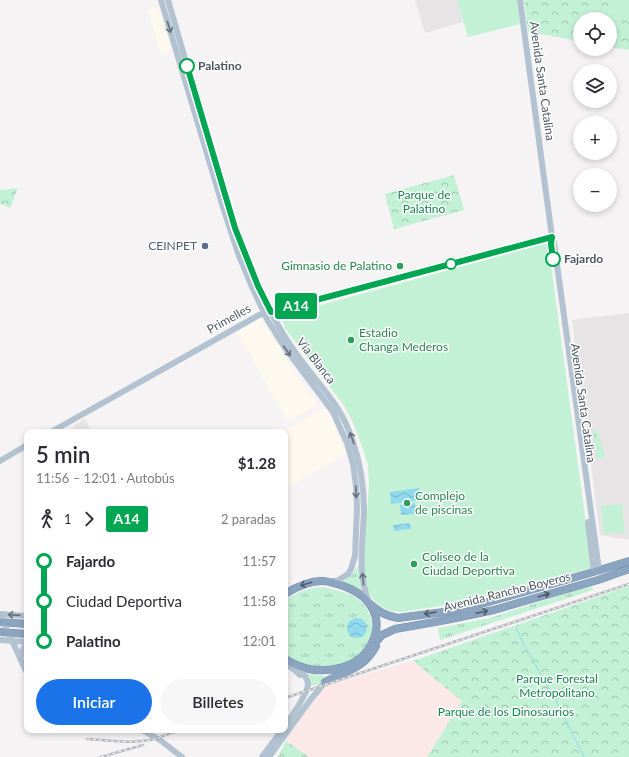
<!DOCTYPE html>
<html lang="es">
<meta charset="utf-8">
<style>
body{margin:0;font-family:Lato,sans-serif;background:#f7f7f7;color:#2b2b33;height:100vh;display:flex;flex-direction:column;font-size:15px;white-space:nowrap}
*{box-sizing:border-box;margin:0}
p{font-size:13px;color:#7c7c81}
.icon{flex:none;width:22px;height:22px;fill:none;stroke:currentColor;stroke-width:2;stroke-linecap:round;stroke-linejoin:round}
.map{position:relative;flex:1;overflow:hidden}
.side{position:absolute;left:24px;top:429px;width:264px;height:304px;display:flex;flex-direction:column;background:#fff;border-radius:8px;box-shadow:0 2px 6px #0003}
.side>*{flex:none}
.badge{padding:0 8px;border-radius:3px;font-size:14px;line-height:26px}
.controls{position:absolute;left:573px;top:12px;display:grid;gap:8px}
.controls a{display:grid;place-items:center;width:44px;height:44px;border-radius:50%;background:#fff;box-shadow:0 2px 6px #0003;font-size:20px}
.map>.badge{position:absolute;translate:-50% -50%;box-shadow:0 0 0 2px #fff}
.legs{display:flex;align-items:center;gap:6px;height:44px;padding:0 12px;font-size:13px}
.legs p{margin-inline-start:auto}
.head{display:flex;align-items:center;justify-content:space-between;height:68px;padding:0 12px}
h1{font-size:22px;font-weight:600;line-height:30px}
.cta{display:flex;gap:8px;margin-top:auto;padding:8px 12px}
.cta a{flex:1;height:46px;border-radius:24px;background:#1a73e8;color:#fff;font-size:16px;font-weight:600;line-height:46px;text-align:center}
.cta a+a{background:#f7f7f7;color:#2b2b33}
ul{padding:0 12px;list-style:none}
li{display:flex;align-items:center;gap:14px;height:40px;font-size:15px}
li i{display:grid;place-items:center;width:6px;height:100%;margin:0 5px;background:currentColor}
li i::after{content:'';width:10px;height:10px;margin:-5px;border:3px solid;border-radius:50%;background:#fff}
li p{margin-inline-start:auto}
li:first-child i{background:linear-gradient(#0000 50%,currentColor 0)}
li:last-child i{background:linear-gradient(currentColor 50%,#0000 0)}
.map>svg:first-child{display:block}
</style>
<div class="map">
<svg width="629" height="757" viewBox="0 0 629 757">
<defs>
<pattern id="grass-tufts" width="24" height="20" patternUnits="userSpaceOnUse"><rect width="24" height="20" fill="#c3f1d5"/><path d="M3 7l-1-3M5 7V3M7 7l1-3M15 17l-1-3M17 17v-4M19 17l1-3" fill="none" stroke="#a0c6b0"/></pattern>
<pattern id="forest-crowns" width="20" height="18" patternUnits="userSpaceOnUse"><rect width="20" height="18" fill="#c3f1d5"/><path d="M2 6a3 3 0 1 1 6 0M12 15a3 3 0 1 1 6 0" fill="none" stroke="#a0c6b0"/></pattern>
<pattern id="water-waves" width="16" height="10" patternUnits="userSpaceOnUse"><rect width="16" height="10" fill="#90daee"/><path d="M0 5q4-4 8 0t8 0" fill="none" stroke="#78b4c4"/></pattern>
</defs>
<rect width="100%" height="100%" fill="#f5f3f3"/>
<path fill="#fdf9ef" d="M158 7 171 49 169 52 161 55 148 10Z
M260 318 294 372 318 404 288 422 237 332Z
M324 408 332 418 346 454 285 489V432H282Z"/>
<path fill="#e6e4e5" d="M415 0H457L463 22 425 33Z
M629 313V540L600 535 572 320Z
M85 419 92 432H76L73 426Z"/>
<path fill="#fce8e6" d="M413 661 462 701 427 757H309L286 741 321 687Z"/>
<path fill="url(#grass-tufts)" d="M592 429 598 433 605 456 601 459 597 458Z
M360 562 359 577 362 591 342 582 353 573Z
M591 585 593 590 440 640 438 628 490 618Z
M324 587C335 590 347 592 356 598 374 610 378 636 363 651 353 663 328 670 312 668 302 666 292 661 285 654V601C297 591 309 588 324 587Z
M307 674 325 676 320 683 311 686Z
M286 741 309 757H278Z"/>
<path fill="url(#forest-crowns)" d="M524 0H629V50L610 47V19H580V41L528 32Z
M454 175 464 210 394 229 385 194Z
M18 188 10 208 0 204V190Z
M629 586V757H427L462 701 413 661Z"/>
<path fill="#c3f1d5" d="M457 0H517L520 24 468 37Z
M610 0H629V7C624 12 619 18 612 16L610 13Z
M548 243 592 568 459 603 401 612 390 611 380 606 372 598 367 588 364 564 369 483 368 465 363 449 353 423 345 407 285 328 282 319 285 315 288 314Z
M622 504 625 532 604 534 601 506Z"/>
<path fill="url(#water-waves)" d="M419 488 421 500 391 504 390 492Z
M415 503 416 514 401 515 400 505Z
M410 523 411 529 394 531 393 525Z
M347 628a10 10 0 1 1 20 0a10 10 0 1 1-20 0Z"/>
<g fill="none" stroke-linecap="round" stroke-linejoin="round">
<path stroke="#90daee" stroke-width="1" d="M516 628 523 643 556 701 584 757"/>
<g stroke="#7690ad" stroke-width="8">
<path id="highway" d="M285 594C296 587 309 581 322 581 330 581 338 584 346 587 371 597 385 619 371 645 364 658 354 664 340 668 319 673 303 670 285 659
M369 603C379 612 386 616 398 618L444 612 481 604 590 573 629 561
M0 622 27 624
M0 632 27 634
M367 652 382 635 395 629 446 620 494 610 598 580 629 569
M325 682C346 670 363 670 376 646"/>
</g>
<path stroke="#b3c2d1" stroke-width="6" d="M161 0 222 204 238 253 252 287 268 321 285 348 333 412 347 443 353 464 356 486 357 508 355 556 351 569 348 574 337 581H331
M168 0C184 54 199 108 215 162 228 205 240 247 259 288 271 314 284 338 301 360 322 389 342 406 353 442 361 465 364 488 364 512 363 542 357 574 369 602
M520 0 552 237 554 243 599 570
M51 432 259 315 296 306 552 237
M0 461 27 445
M588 522 594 572
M0 614 27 616
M0 615 27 673
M0 640 27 642
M20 659 23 649 27 644
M285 664 292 668 300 675
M285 726C290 719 309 691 308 684 307 677 301 670 296 665
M142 730 160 740 182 757
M262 757 282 730
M269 757 311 699 325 682"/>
<use href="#highway" stroke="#8ba5c1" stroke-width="7"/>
<g stroke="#b5b8bd" stroke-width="2.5">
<path id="rail" d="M285 698 629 584
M87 739C108 740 129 744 150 740 160 738 170 733 179 730
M101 757 143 745"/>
</g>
<use href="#rail" stroke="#fff" stroke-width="1" stroke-dasharray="3" stroke-linecap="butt"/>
</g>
<defs><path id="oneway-shaft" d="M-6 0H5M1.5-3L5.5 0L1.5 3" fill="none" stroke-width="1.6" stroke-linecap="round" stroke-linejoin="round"/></defs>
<g stroke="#64717d">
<use href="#oneway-shaft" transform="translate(169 27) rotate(74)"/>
<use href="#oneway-shaft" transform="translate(287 351) rotate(56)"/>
<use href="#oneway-shaft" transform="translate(352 438) rotate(-109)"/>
<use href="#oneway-shaft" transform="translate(356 492) rotate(88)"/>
<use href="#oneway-shaft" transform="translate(363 579) rotate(-96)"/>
<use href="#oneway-shaft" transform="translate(14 615) rotate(-176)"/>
</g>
<g stroke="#505e6b">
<use href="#oneway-shaft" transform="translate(306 584) rotate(163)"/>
<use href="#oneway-shaft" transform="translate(544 595) rotate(-16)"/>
<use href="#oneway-shaft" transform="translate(482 612) rotate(-12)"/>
<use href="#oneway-shaft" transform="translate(430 613) rotate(172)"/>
</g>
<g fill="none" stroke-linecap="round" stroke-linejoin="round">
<g stroke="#fff" stroke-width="9">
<path id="line-1" d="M187 66 235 228 258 286 271 312 552 237 551 244 553 259"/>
</g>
<use href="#line-1" stroke="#00a651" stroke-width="6"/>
</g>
<g fill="#fff" stroke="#00a651" stroke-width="2">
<circle cx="187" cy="66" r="7"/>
<circle cx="553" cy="259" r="7"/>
<circle cx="451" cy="264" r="5"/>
</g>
<circle fill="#5c6f8a" stroke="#fff" stroke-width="1.5" cx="205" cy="246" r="4"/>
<g fill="#2e9e5b" stroke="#fff" stroke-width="1.5">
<circle cx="400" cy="266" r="4"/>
<circle cx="351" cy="340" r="4"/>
<circle cx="407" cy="503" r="4"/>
<circle cx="414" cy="564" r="4"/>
</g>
<g text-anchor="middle" stroke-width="3" stroke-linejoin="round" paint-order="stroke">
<g font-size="12" font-weight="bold" fill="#4a5661" stroke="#fff" text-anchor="start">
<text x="198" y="70">Palatino</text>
<text x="564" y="263">Fajardo</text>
</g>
<g font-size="12" fill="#4a5661" stroke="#fff">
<text transform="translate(542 81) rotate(82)" y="4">Avenida Santa Catalina</text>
<text transform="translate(229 319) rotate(-29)" y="4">Primelles</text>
<text transform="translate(316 361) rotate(52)" y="4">Vía Blanca</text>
<text transform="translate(583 403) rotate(82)" y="4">Avenida Santa Catalina</text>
<text transform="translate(507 592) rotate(-14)" y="4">Avenida Rancho Boyeros</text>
</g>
<g font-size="12" fill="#17864f" stroke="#fff">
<text x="424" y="199">Parque de<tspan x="424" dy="14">Palatino</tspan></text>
<text x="557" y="683">Parque Forestal<tspan x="557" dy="14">Metropolitano</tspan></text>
<text x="506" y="716">Parque de los Dinosaurios</text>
</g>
<g font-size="12" fill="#4e5e75" stroke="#fff" text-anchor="end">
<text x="197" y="250">CEINPET</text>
</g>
<g font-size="12" fill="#27864d" stroke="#fff" text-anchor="start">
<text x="392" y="270" text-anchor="end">Gimnasio de Palatino</text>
<text x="359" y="337">Estadio<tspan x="359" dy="14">Changa Mederos</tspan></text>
<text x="415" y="500">Complejo<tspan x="415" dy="14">de piscinas</tspan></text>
<text x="422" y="561">Coliseo de la<tspan x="422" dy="14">Ciudad Deportiva</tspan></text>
</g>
</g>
</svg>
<div class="controls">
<a><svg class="icon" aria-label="locate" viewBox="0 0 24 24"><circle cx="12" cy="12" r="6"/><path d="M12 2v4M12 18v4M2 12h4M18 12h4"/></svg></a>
<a><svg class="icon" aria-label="layers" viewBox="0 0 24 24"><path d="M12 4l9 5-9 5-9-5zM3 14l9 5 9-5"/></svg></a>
<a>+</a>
<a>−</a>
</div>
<b class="badge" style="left:296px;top:306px;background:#00a651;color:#fff">A14</b>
<section class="side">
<div class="head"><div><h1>5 min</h1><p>11:56 – 12:01 · Autobús</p></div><b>$1.28</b></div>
<div class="legs"><svg class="icon" aria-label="walk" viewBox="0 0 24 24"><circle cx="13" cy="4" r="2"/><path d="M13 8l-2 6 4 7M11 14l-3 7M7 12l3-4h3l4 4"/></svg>1<svg class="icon" aria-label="forward" viewBox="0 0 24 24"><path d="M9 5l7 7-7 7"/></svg><b class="badge" style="background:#00a651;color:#fff">A14</b><p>2 paradas</p></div>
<ul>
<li><i style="color:#00a651"></i><b>Fajardo</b><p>11:57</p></li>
<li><i style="color:#00a651"></i><span>Ciudad Deportiva</span><p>11:58</p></li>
<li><i style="color:#00a651"></i><b>Palatino</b><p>12:01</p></li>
</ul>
<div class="cta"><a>Iniciar</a><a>Billetes</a></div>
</section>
</div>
